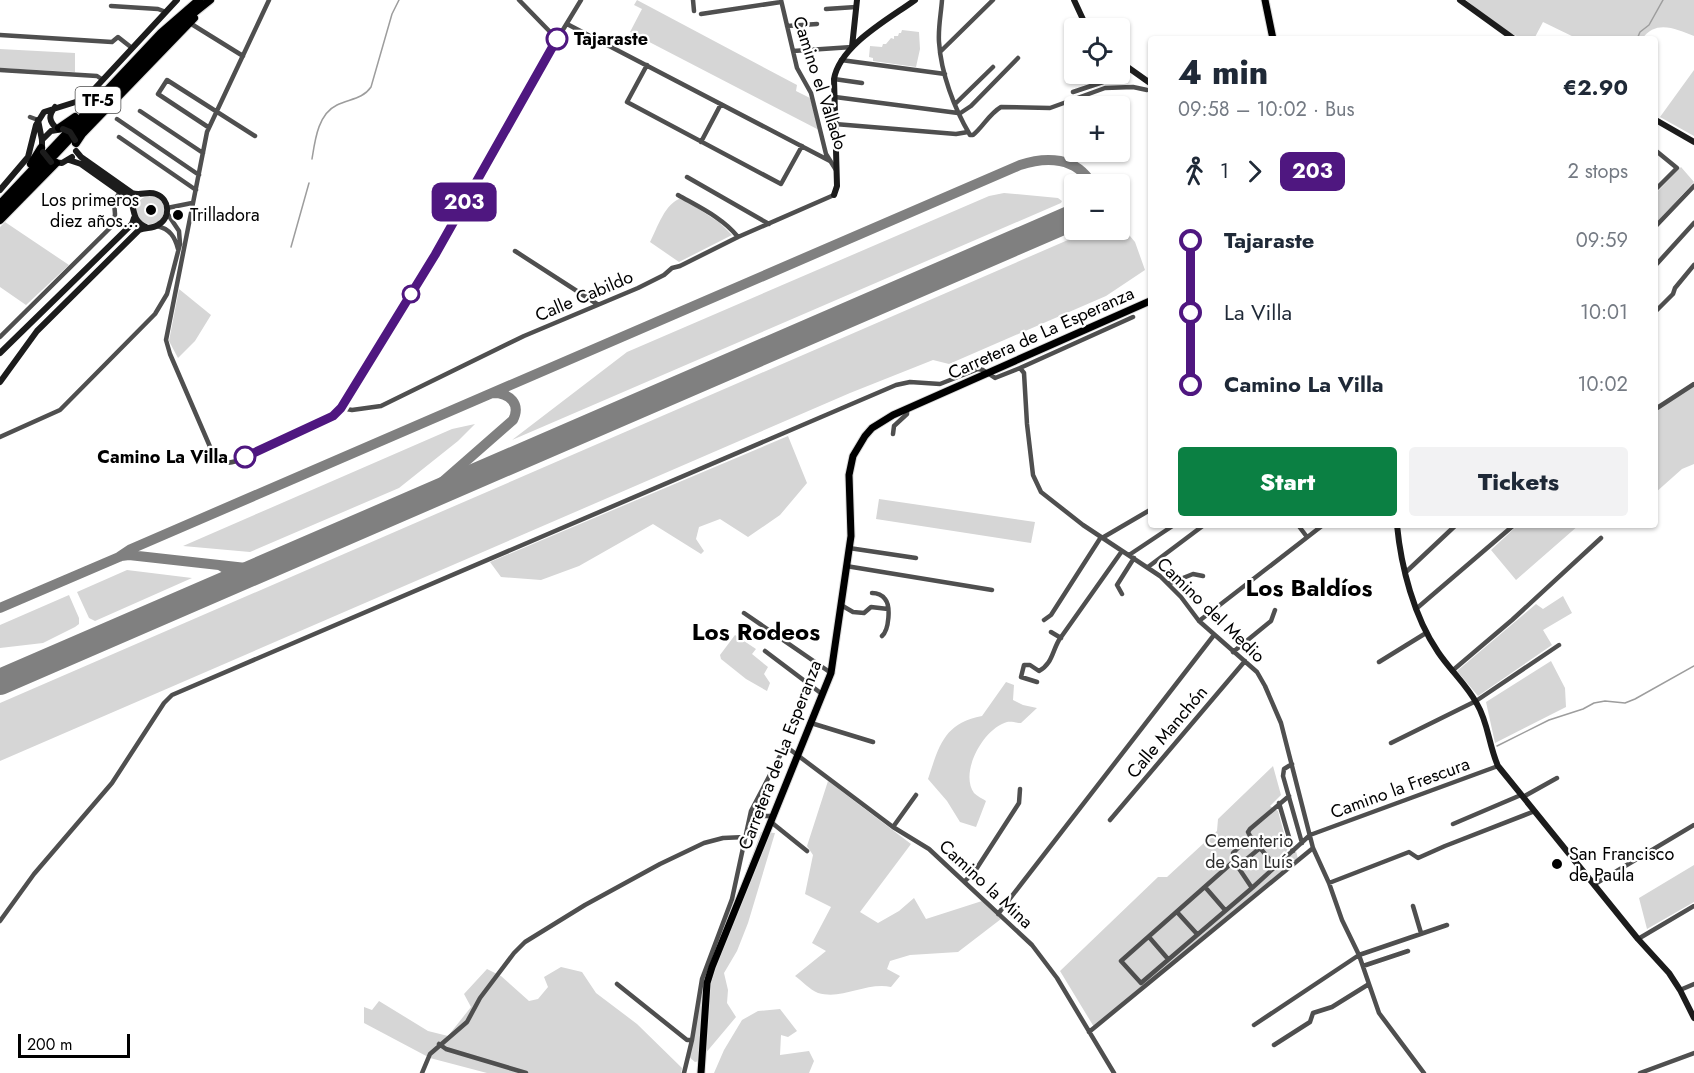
<!DOCTYPE html>
<meta charset="utf-8">
<style>
body{margin:0;font-family:Jost,sans-serif;background:#f2f2f3;color:#1f2937;height:100vh;display:flex;flex-direction:column;font-size:22px;white-space:nowrap}
*{box-sizing:border-box;margin:0}
p{font-size:20px;color:#747a83}
.icon{flex:none;width:33px;height:33px;fill:none;stroke:currentColor;stroke-width:2;stroke-linecap:round;stroke-linejoin:round}
.map{position:relative;flex:1;overflow:hidden}
.sheet{position:absolute;left:1148px;top:36px;width:510px;height:492px;display:flex;flex-direction:column;background:#fff;border-radius:6px;box-shadow:0 2px 4px #0004}
.sheet>*{flex:none}
.badge{padding:0 12px;border-radius:9px;font-size:21px;line-height:39px}
.controls{position:absolute;left:1064px;top:18px;display:grid;gap:12px}
.controls a{display:grid;place-items:center;width:66px;height:66px;border-radius:6px;background:#fff;box-shadow:0 2px 4px #0004;font-size:30px}
.scale{position:absolute;left:18px;bottom:15px;width:112px;box-sizing:border-box;padding-left:6px;border:3px solid #000;border-top:0;font-size:16px;line-height:21px;white-space:nowrap;color:#000;-webkit-text-stroke:4px #fff;paint-order:stroke}
.map>.badge{position:absolute;translate:-50% -50%;box-shadow:0 0 0 3px #fff}
.legs{display:flex;align-items:center;gap:9px;height:66px;padding:0 30px;font-size:20px}
.legs p{margin-inline-start:auto}
.headline{display:flex;align-items:center;justify-content:space-between;height:102px;padding:0 30px}
h1{font-size:33px;font-weight:800;line-height:45px}
.cta{display:flex;gap:12px;margin-top:auto;padding:12px 30px}
.cta a{flex:1;height:69px;border-radius:6px;background:#0b8043;color:#fff;font-size:24px;font-weight:800;line-height:69px;text-align:center}
.cta a+a{background:#f2f2f3;color:#1f2937}
ul{padding:0 30px;list-style:none}
li{display:flex;align-items:center;gap:21px;height:72px;font-size:22px}
li i{display:grid;place-items:center;width:9px;height:100%;margin:0 8px;background:currentColor}
li i::after{content:'';width:15px;height:15px;margin:-8px;border:4px solid;border-radius:50%;background:#fff}
li p{margin-inline-start:auto}
li:first-child i{background:linear-gradient(#0000 50%,currentColor 0)}
li:last-child i{background:linear-gradient(currentColor 50%,#0000 0)}
.map>svg:first-child{display:block}
</style>
<div class="map">
<svg width="1694" height="1073" viewBox="0 0 1694 1073">
<rect width="100%" height="100%" fill="#fff"/>
<path fill="#d6d6d6" d="M637 0 797 85 796 91 810 98 819 130 630 32 642 9 634 5Z
M1466 0H1694V36C1676 29 1656 19 1642 39H1578L1543 22 1534 39C1507 39 1486 16 1466 0Z
M902 30 919 32 920 49 916 67 873 61V58L869 57 870 46 882 47 883 44H886L891 38 894 39V36H898L899 33H901Z
M0 49 75 53V72L0 68Z
M1694 70V136L1660 117Z
M1681 167 1694 182 1655 224V194Z
M1004 193 1058 198 1062 201 1061 203 512 440 627 352 989 196Z
M136 210a14 14 0 1 1 28 0a14 14 0 1 1-28 0Z
M682 198 720 223 732 235 679 262 650 242C657 229 665 202 682 198Z
M5 222 69 265 26 305 0 287V227Z
M1119 223 1135 242 1145 270 1106 296 949 364 933 360 850 393 0 761V703L1091 230H1119Z
M179 289 211 315 195 341 178 358 169 341Z
M1694 384V464L1682 469 1655 493V410Z
M475 424 458 441 399 488 250 552 183 546 452 429Z
M788 436 807 483 780 515 748 537 720 519 699 527 696 539 704 551 701 554 653 524 579 566 541 580 501 577 490 562Z
M879 499 1035 522 1031 543 876 519Z
M1518 525H1579L1516 580 1491 550Z
M127 570 192 578 95 621 89 618 77 592Z
M69 595 79 618V624L75 627 43 643 0 648V625Z
M1563 596 1572 613 1543 630 1552 645 1478 696 1457 671 1536 604 1543 609Z
M735 635 756 649 752 654 768 667 764 674 770 683 767 691 746 679 721 659 720 655Z
M1551 661 1565 688 1566 707 1495 743 1486 702Z
M1006 682 1014 685 1013 700 1023 705 1037 708 1021 723C1017 723 1011 721 1007 722 984 728 959 772 974 793 977 796 983 799 986 801L976 827 960 822 947 801 928 779C939 746 944 723 982 716Z
M1273 766 1281 795 1270 806 1278 811 1288 848 1286 852 1290 856 1296 851 1298 859 1094 1027 1060 971 1158 877H1167L1217 831 1218 819Z
M828 781 911 844 860 912 878 923 899 911 914 898 926 919 982 901 1001 919 958 952 910 955 890 961 887 969 900 976 891 987C866 982 843 1000 818 993 810 990 802 981 795 976L826 951 812 943 831 907 805 894 813 855 807 846Z
M761 832 775 833 748 923 737 951 724 973 728 990 727 1003 736 1017 699 1061 695 1062 688 1056 704 984Z
M1694 865V902L1647 929 1639 898Z
M561 967 582 972 596 993 637 1024 682 1068 681 1073H487L430 1058 364 1023V1007L372 1010 379 1001 428 1031 448 1036 471 1007 464 994 487 969 501 976 529 1001 538 999 548 987 544 977Z
M780 1009 797 1031 788 1037 781 1035 780 1055 809 1051 814 1061 809 1073H714L724 1050 742 1020 758 1011Z"/>
<g fill="none" stroke-linecap="round" stroke-linejoin="round">
<path stroke="#9d9d9d" stroke-width="1.5" d="M1637 39 1640 32 1649 25 1663 0
M312 159C315 140 318 114 337 105 349 99 363 99 371 87L392 14 399 0
M291 247 309 183
M1497 746 1549 720 1583 709 1594 703 1605 701 1625 703 1635 699 1694 666"/>
<path stroke="#808080" stroke-width="10" d="M424 498 513 420C521 404 510 393 493 393
M121 556 129 555 246 568 281 560
M221 566 228 570 229 576 222 586
M0 608 119 557 131 549 1020 165C1047 156 1076 157 1092 184"/>
<path stroke="#808080" stroke-width="26" d="M0 682 1074 217"/>
<g stroke="#dbdbdb" stroke-width="9">
<path id="primary" d="M1265 0 1273 39
M701 1073 707 983 712 967 831 673 851 536 849 475 853 456 865 436 872 428 893 415 1150 301"/>
</g>
<g stroke="#dbdbdb" stroke-width="10">
<path id="highway" d="M59 128 75 117
M76 143 82 134 194 18
M31 164 41 148
M0 204 161 33 199 0
M0 213 170 32 210 0
M0 220 56 163"/>
</g>
<path stroke="#4f4f4f" stroke-width="4.5" d="M269 0 207 132 166 340 170 354 211 449C219 465 224 465 240 460L333 416 341 408 435 255 530 84 581 0
M519 0 557 39
M693 0 694 11
M781 0 797 68 811 93 826 154 836 170
M942 0C941 14 938 28 939 42 941 73 954 108 970 135H973C983 127 989 114 1001 107L1050 108 1105 88 1133 87 1147 90
M111 6 158 9 166 12
M826 9 856 7
M701 14 781 2
M567 24 830 161
M193 25 243 56
M787 26 817 24
M0 35 112 42 118 37 132 48
M793 51 852 47
M940 52 993 0
M841 60 945 74
M647 65 627 102 781 184 802 146
M0 70 97 76 103 80
M834 79 862 83
M1073 92 1106 81 1117 74
M835 97 958 113
M955 104 993 67
M140 111 203 153
M959 114 971 106 1018 58
M30 117 38 120
M117 119 199 175
M835 124 956 134 968 132
M208 127 158 94 167 80 255 136
M119 137 196 190
M701 142 721 104
M687 177 769 224
M1654 191 1677 168 1655 150
M678 195C699 207 723 218 738 237
M167 208 192 203
M157 226C170 229 175 237 178 249
M1654 228 1694 186
M515 251 597 304
M1654 267 1694 223
M1654 313 1673 294 1675 288 1694 265
M0 337 114 224 115 214 114 201 120 192
M1020 368 1133 317
M341 408 352 410 381 406 524 336 638 288 664 275 672 268 680 266 738 237 834 195
M1654 410 1694 384
M893 434 894 426 907 414V409
M0 437 60 410 155 314 167 294 180 244 179 231 167 213
M1298 525 1307 537
M1102 538 1150 510
M849 548 916 558
M1129 555 1174 525
M846 566 992 590
M1148 567 1204 525
M1406 572 1456 525
M1168 584 1193 574 1203 576
M872 593C877 593 882 595 885 599 891 606 889 630 882 636
M1122 594 1117 585 1134 558
M841 605 853 612 864 613 871 607 888 609
M1416 609 1514 525
M744 613 831 673
M1044 620 1051 615 1101 537
M1199 621 1323 525
M1051 632 1061 638
M765 651 822 694
M1233 652 1271 621 1275 610
M1379 662 1426 633
M1452 671 1512 620 1601 538
M1037 682 1021 677 1024 665H1030L1039 671C1052 664 1052 652 1059 640L1122 551
M811 723 873 742
M1391 743 1476 701 1559 645
M1292 764 1284 769 1283 776 1302 843
M1523 797 1557 778
M1279 803 1293 851
M1110 820 1245 661
M771 822 807 851
M1453 824 1521 795
M748 826 762 816H774
M893 827 916 795
M1250 836 1276 867
M1234 861 1121 961 1141 983 1252 888 1310 835 1498 766
M1234 861 1242 863 1260 848
M965 881 975 871 1019 803 1020 789
M1329 883 1409 852 1418 858 1445 846 1535 811
M1595 884 1694 825
M1205 887 1225 910
M1252 888 1234 861 1233 853 1250 836 1248 832 1250 829 1289 796
M1413 906 1421 933
M1177 912 1197 934
M998 914 1214 635
M0 921 34 874 112 783 164 703 172 695 896 385 910 382 940 384 978 369 983 370 995 378 1020 368 1024 373 1027 424 1033 475 1041 492 1083 525 1160 576 1181 597 1199 621 1257 672 1265 686 1281 723 1313 848 1329 883 1342 920 1359 955 1379 1013 1424 1073
M1149 937 1168 959
M1638 939 1694 906
M1363 966 1408 951
M617 984 687 1040H692
M1680 990 1694 984
M1254 1025 1359 955 1447 925
M1089 1032 1313 848
M439 1044 446 1049 526 1073
M1274 1045 1310 1022 1313 1013 1332 1007 1369 984
M422 1073 430 1054 467 1022 480 998 514 953 525 942 585 905 660 864 704 843 723 838 745 837
M684 1073 692 1040 702 979 732 899 751 811 783 750 788 748 893 827 929 849 1032 945 1057 978 1114 1073
M1640 1073 1694 1053"/>
<path stroke="#1c1c1c" stroke-width="6" d="M1074 0 1087 28
M1460 0 1514 39
M852 47 857 0
M1119 61 1150 83
M55 107C48 116 49 121 57 129
M1654 119 1694 142
M38 120 42 140V151
M42 140 51 131 63 129
M69 160 81 164 129 198C136 209 131 221 146 227
M52 162 62 163 72 157
M0 190 28 157 36 125 44 112 85 99 177 0
M834 195 837 186 834 79C840 45 889 19 915 0
M0 353 132 224 134 218
M0 382 37 331 139 230C146 227 152 229 158 225 171 218 170 199 156 194 148 191 140 196 132 193L81 157 76 151
M1397 525C1401 567 1414 617 1438 652 1450 670 1467 685 1477 704 1488 722 1489 746 1498 766L1638 939 1669 973 1680 990 1694 1018"/>
<use href="#primary" stroke="#000" stroke-width="7"/>
<use href="#highway" stroke="#000" stroke-width="8"/>
<path stroke="#1c1c1c" stroke-width="6" d="M63 129 70 132 75 140
M43 152 51 162"/>
</g>
<g fill="none" stroke-linecap="round" stroke-linejoin="round">
<g stroke="#fff" stroke-width="14">
<path id="line-1" d="M245 457 333 416 341 408 435 255 557 39"/>
</g>
<use href="#line-1" stroke="#4f1780" stroke-width="9"/>
</g>
<g fill="#fff" stroke="#4f1780" stroke-width="3">
<circle cx="557" cy="39" r="10"/>
<circle cx="411" cy="294" r="8"/>
<circle cx="245" cy="457" r="10"/>
</g>
<g fill="#000" stroke="#fff" stroke-width="2">
<circle cx="151" cy="210" r="6"/>
<circle cx="178" cy="215" r="6"/>
<circle cx="1557" cy="864" r="6"/>
</g>
<g text-anchor="middle" stroke-width="4.5" stroke-linejoin="round" paint-order="stroke">
<rect fill="#fff" stroke="#4c4c4c" stroke-width="1.5" x="75.5" y="87" width="45" height="26" rx="4.5"/>
<g font-size="16" font-weight="bold" fill="#000">
<text x="98" y="106">TF-5</text>
</g>
<g font-size="18" font-weight="bold" fill="#000" stroke="#fff" text-anchor="start">
<text x="574" y="45">Tajaraste</text>
<text x="228" y="463" text-anchor="end">Camino La Villa</text>
</g>
<g font-size="18" fill="#000" stroke="#fff">
<text transform="translate(820 83) rotate(72)" y="6">Camino el Vallado</text>
<text transform="translate(584 296) rotate(-23)" y="6">Calle Cabildo</text>
<text transform="translate(1041 333) rotate(-24)" y="6">Carretera de La Esperanza</text>
<text transform="translate(1211 610) rotate(44)" y="6">Camino del Medio</text>
<text transform="translate(1167 732) rotate(-50)" y="6">Calle Manchón</text>
<text transform="translate(780 755) rotate(-69)" y="6">Carretera de La Esperanza</text>
<text transform="translate(1400 788) rotate(-20)" y="6">Camino la Frescura</text>
<text transform="translate(986 884) rotate(43)" y="6">Camino la Mina</text>
</g>
<g font-size="18" fill="#000" stroke="#fff" text-anchor="start">
<text x="139" y="206" text-anchor="end">Los primeros<tspan x="139" dy="21">diez años...</tspan></text>
<text x="190" y="221">Trilladora</text>
<text x="1569" y="860">San Francisco<tspan x="1569" dy="21">de Paula</tspan></text>
</g>
<g font-size="18" fill="#2d2d2d" stroke="#fff">
<text x="1249" y="847">Cementerio<tspan x="1249" dy="21">de San Luís</tspan></text>
</g>
<g font-size="24" font-weight="bold" fill="#000" stroke="#fff">
<text x="1309" y="596">Los Baldíos</text>
<text x="756" y="640">Los Rodeos</text>
</g>
</g>
</svg>
<div class="controls">
<a><svg class="icon" aria-label="locate" viewBox="0 0 24 24"><circle cx="12" cy="12" r="6"/><path d="M12 2v4M12 18v4M2 12h4M18 12h4"/></svg></a>
<a>+</a>
<a>−</a>
</div>
<div class="scale">200 m</div>
<b class="badge" style="left:464px;top:202px;background:#4f1780;color:#fff">203</b>
<section class="sheet">
<div class="headline"><div><h1>4 min</h1><p>09:58 – 10:02 · Bus</p></div><b>€2.90</b></div>
<div class="legs"><svg class="icon" aria-label="walk" viewBox="0 0 24 24"><circle cx="13" cy="4" r="2"/><path d="M13 8l-2 6 4 7M11 14l-3 7M7 12l3-4h3l4 4"/></svg>1<svg class="icon" aria-label="forward" viewBox="0 0 24 24"><path d="M9 5l7 7-7 7"/></svg><b class="badge" style="background:#4f1780;color:#fff">203</b><p>2 stops</p></div>
<ul>
<li><i style="color:#4f1780"></i><b>Tajaraste</b><p>09:59</p></li>
<li><i style="color:#4f1780"></i><span>La Villa</span><p>10:01</p></li>
<li><i style="color:#4f1780"></i><b>Camino La Villa</b><p>10:02</p></li>
</ul>
<div class="cta"><a>Start</a><a>Tickets</a></div>
</section>
</div>
